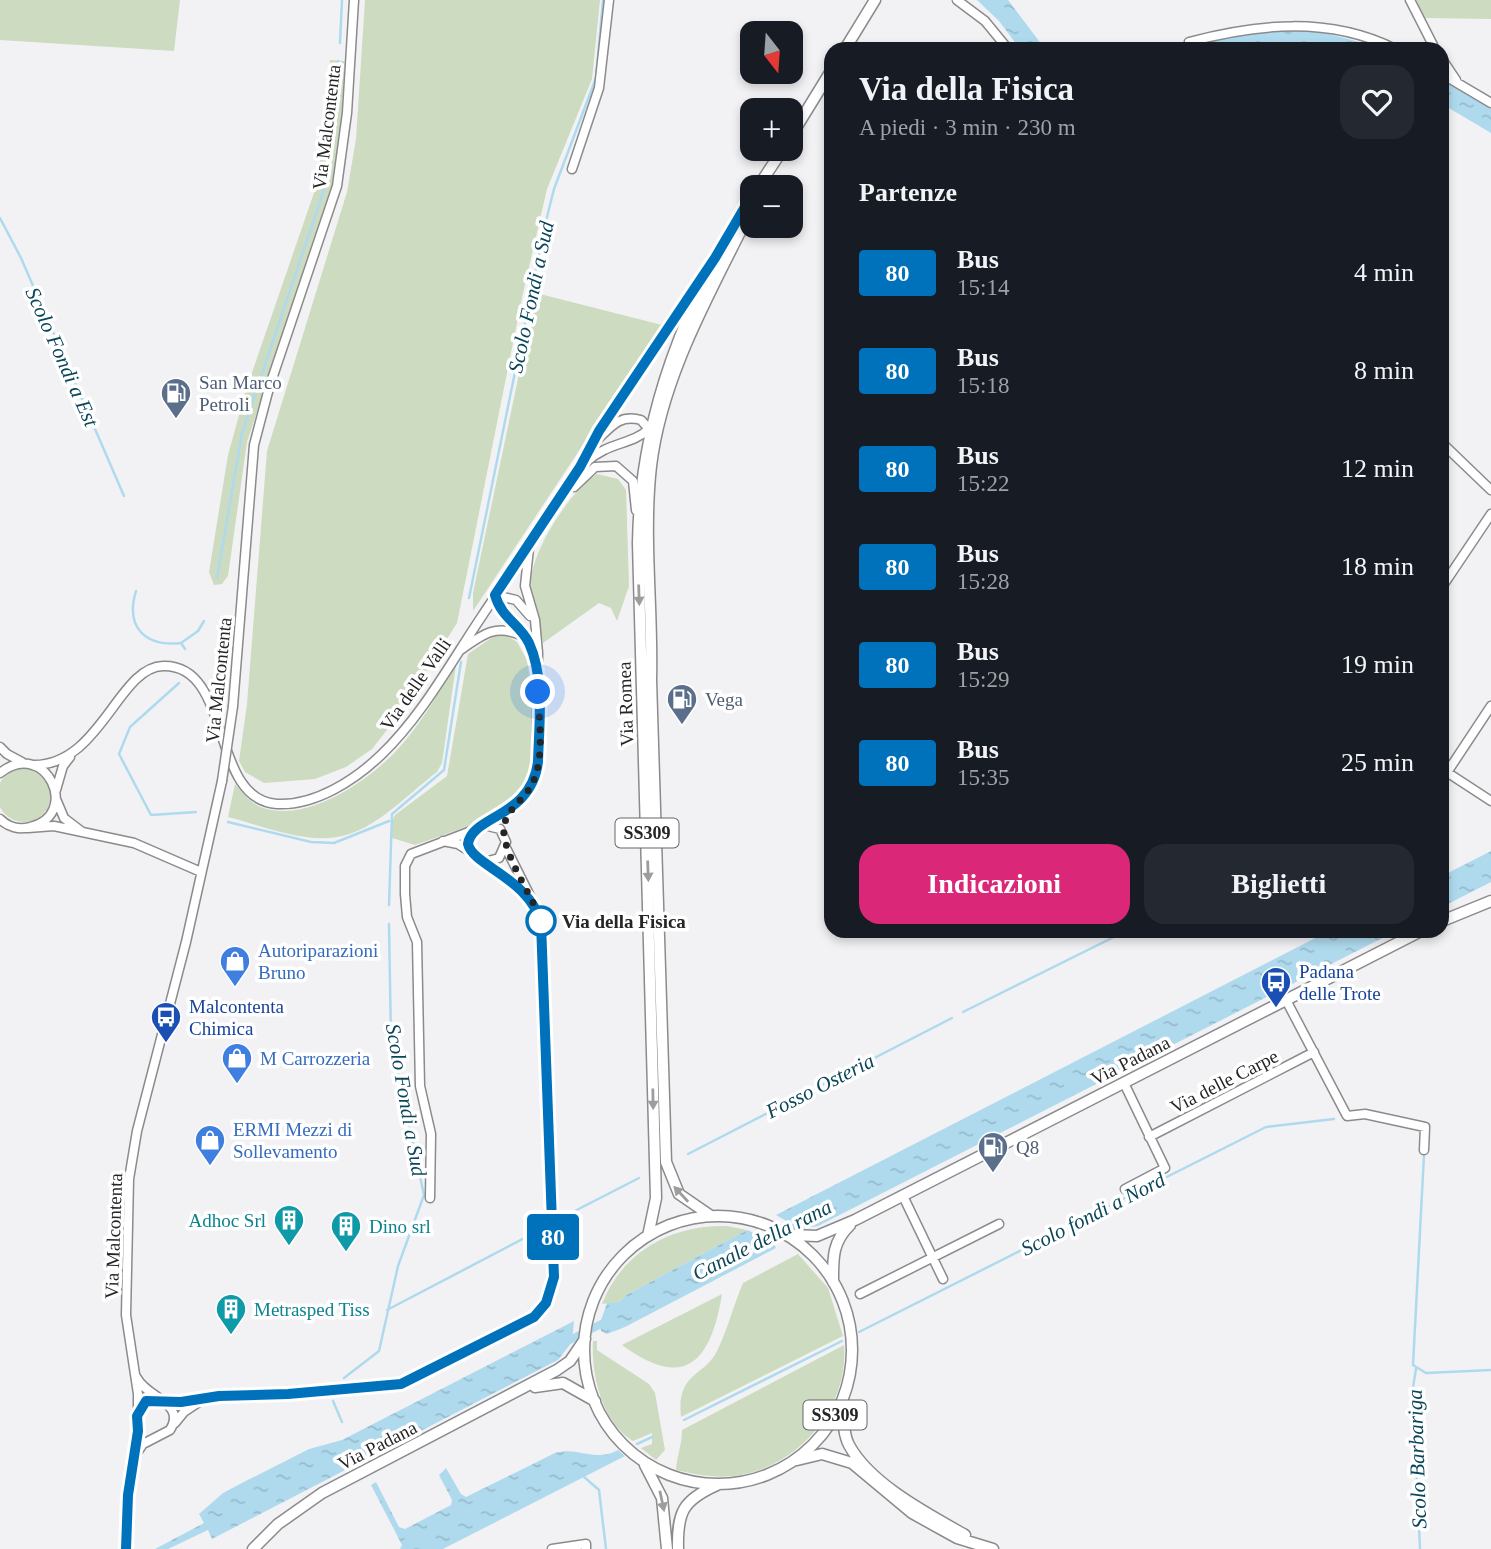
<!DOCTYPE html>
<html lang="it">
<meta charset="utf-8">
<style>
body{margin:0;font-family:Georgia,serif;background:#242831;color:#f1f3f6;height:100vh;display:flex;flex-direction:column;font-size:26px;white-space:nowrap}
*{box-sizing:border-box;margin:0}
p{font-size:23px;color:#9ea1a6}
.icon{flex:none;width:38px;height:38px;fill:none;stroke:currentColor;stroke-width:2;stroke-linecap:round;stroke-linejoin:round}
.map{position:relative;flex:1;overflow:hidden}
.sheet{position:absolute;left:824px;top:42px;width:625px;height:896px;display:flex;flex-direction:column;background:#171b24;border-radius:21px;box-shadow:0 4px 10px #0003}
.sheet>*{flex:none}
.badge{padding:0 14px;border-radius:5px;font-size:24px;line-height:46px}
.needle{width:46px;rotate:163deg}
.controls{position:absolute;left:740px;top:21px;display:grid;gap:14px}
.controls a{display:grid;place-items:center;width:63px;height:63px;border-radius:14px;background:#171b24;box-shadow:0 4px 10px #0003;font-size:35px}
.you{position:absolute;width:35px;height:35px;margin:-18px;border:5px solid #fff;border-radius:50%;background:#1a73e8;box-shadow:0 0 0 10px #1a73e833}
.map>.badge{position:absolute;translate:-50% -50%;box-shadow:0 0 0 4px #fff}
h2{padding:0 35px;font-size:26px;line-height:63px}
.round{display:grid;place-items:center;flex:none;width:74px;height:74px;border-radius:21px;background:#242831}
.overview{display:flex;align-items:center;justify-content:space-between;height:119px;padding:0 35px}
h1{font-size:33px;font-weight:700;line-height:52px}
.button{display:flex;gap:14px;margin-top:auto;padding:14px 35px}
.button a{flex:1;height:80px;border-radius:21px;background:#db2777;color:#fff;font-size:28px;font-weight:700;line-height:80px;text-align:center}
.button a+a{background:#242831;color:#f1f3f6}
ul{padding:0;list-style:none}
li{display:flex;align-items:center;gap:21px;height:98px;padding:0 35px}
li div{flex:1}
li b{display:block;font-size:26px}
li em{font-style:normal}
li .badge{min-width:77px;font-weight:700;text-align:center}
.map>svg:first-child{display:block}
</style>
<div class="map">
<svg width="1491" height="1549" viewBox="0 0 1491 1549">
<defs>
<pattern id="water-ripples" width="26" height="14" patternUnits="userSpaceOnUse" patternTransform="scale(1.75)"><rect width="26" height="14" fill="#afdaee"/><path d="M2 4q2-2 4 0t4 0M15 11q2-2 4 0t4 0" fill="none" stroke="#96bbcc"/></pattern>
</defs>
<rect width="100%" height="100%" fill="#f2f2f5"/>
<path fill="#cddbc0" d="M0 0H180L174 51 0 40Z
M365 0H600L592 79 547 189 523 293 457 623 398 716 372 749 346 767 315 779 264 783 245 772 239 761 247 704 267 451 347 192 356 139Z
M1416 0H1491V19L1425 18Z
M330 60 344 61 345 64 340 139 332 186 247 442 228 576 222 584 214 585 209 572 228 455 246 390 315 190 328 116Z
M536 293 662 325 473 611V593Z
M597 474 618 479 626 490 629 586 617 621 611 608 599 603 543 643C540 625 534 608 531 590 526 558 570 490 597 474Z
M494 636H507L517 642 532 669 533 768 518 795 491 818 415 845 392 838V821L395 815 447 776 468 654Z
M456 665 442 763 437 772C406 795 370 837 328 838 296 840 259 825 228 817L235 784C243 793 251 804 263 808 312 824 381 773 409 736 427 714 441 688 456 665Z
M-3 795a27 27 0 1 1 54 0a27 27 0 1 1-54 0Z
M727 1226 747 1230 626 1295 619 1302 602 1304C622 1252 672 1224 727 1226Z
M798 1254 828 1288 843 1336 681 1417C676 1371 705 1378 718 1349 728 1328 734 1304 743 1283Z
M722 1294C711 1361 686 1392 622 1345Z
M593 1341H597V1350L649 1384 655 1393 665 1450 656 1460 641 1448 652 1444V1433L633 1441C602 1422 591 1375 593 1341Z
M844 1345C849 1406 801 1464 741 1475 719 1479 698 1475 676 1470 677 1455 682 1445 682 1430Z"/>
<path fill="url(#water-ripples)" d="M977 0H1008L1045 49H1020L999 21Z
M1262 29 1315 30 1385 49H1173L1214 37Z
M1442 80 1491 109V133L1442 104Z
M1491 851V882L1442 907V876Z
M1329 931H1396L818 1226 800 1229 776 1215Z
M747 1230 772 1240 776 1248 625 1327 607 1334 601 1331 600 1323 607 1303 619 1302 626 1295Z
M574 1321 572 1342 558 1360 212 1539 208 1530 168 1549H155L204 1523 199 1514 223 1493 238 1485 309 1449 342 1440Z
M618 1450 625 1456 443 1549H400L402 1545 371 1485 376 1482 399 1527 405 1529 451 1505 452 1500 439 1475 446 1468 461 1494 466 1497 555 1453C578 1446 595 1463 618 1450Z"/>
<g fill="none" stroke-linecap="round" stroke-linejoin="round">
<path stroke="#afdaee" stroke-width="2.5" d="M340 43 342 0
M0 218 21 258 124 496
M217 578 242 433 323 193 335 116 338 61
M136 591C125 627 145 647 181 643
M469 598 545 225 554 189 596 78 603 0
M185 649 181 643 198 631 204 621
M179 683 130 727 119 754 151 815 196 812
M228 822 311 842 334 843 389 821
M389 905 392 814 444 770 461 662
M963 1012 1126 931
M688 1154 952 1018
M1424 1155 1413 1365 1426 1373 1491 1370
M565 1216 639 1178
M387 1310 536 1232
M859 1332 1266 1127 1334 1119
M1416 1369 1413 1387 1420 1549
M344 1378 379 1351 398 1266 424 1195 391 1041 389 924
M333 1401 342 1422
M684 1420 842 1341
M637 1444 652 1437
M583 1476 599 1490 606 1549"/>
<path stroke="#afdaee" stroke-width="8" d="M761 1242 802 1221
M564 1343 609 1320"/>
<g stroke="#8b8b8e" stroke-width="11">
<path id="minor" d="M957 0 985 21 1008 49
M1410 0 1435 49
M1189 42C1257 24 1329 16 1395 49
M1442 59 1456 80
M1442 74 1491 103
M572 169 599 88 609 0
M596 441C611 427 619 414 641 420L649 429 656 431
M1442 443 1491 490
M585 463C609 441 630 446 649 429
M574 487 595 467 616 466 633 481 636 510
M1442 587 1491 514
M495 595C504 622 529 634 535 663
M495 595 516 600 530 616
M462 649C484 633 497 624 523 636
M233 706 254 445 269 388 337 186 347 113 354 0
M0 747 7 754 22 762
M32 765C100 767 118 667 163 666 233 664 209 800 277 804 315 806 355 780 381 755 422 716 451 662 482 616 514 567 551 519 580 468 587 456 592 442 600 430 632 375 670 320 707 269
M1442 769 1491 801
M0 773C46 737 82 815 30 827 19 830 8 827 0 819
M1442 780 1491 706
M56 790 63 766 70 757
M56 799 64 818 81 831
M484 825 500 829 506 842 499 858 485 862
M28 828 54 826 134 843 201 872
M443 841 458 844 471 852
M524 892C511 880 471 858 469 844L476 828 519 801 536 774 538 653 535 620 525 586 529 548
M1286 1000 1347 1116 1365 1114 1425 1127 1424 1150
M1124 1083 1165 1168 1125 1189
M1149 1137 1314 1052
M903 1196 943 1279
M430 1198 431 1134 420 1086 417 942 407 917 405 894V866L411 854 474 830
M860 1294 999 1224
M137 1412 142 1404 154 1399 181 1402 219 1396 288 1394 401 1384 534 1317 546 1303 554 1277 543 931 539 914 506 848
M175 1423 184 1412 199 1402
M136 1454 143 1444 170 1430C187 1403 147 1398 137 1378
M126 1549 128 1495 138 1431V1394L126 1315 129 1179 137 1131 186 942 222 781
M552 1549 586 1544V1549"/>
</g>
<g stroke="#8b8b8e" stroke-width="13">
<path id="major" d="M845 49 875 0
M791 136 831 71
M758 187 783 149
M1442 921 1491 901
M711 1216 679 1194 666 1162 651 680C653 609 643 537 651 466 662 374 712 290 752 208
M584 1350a134 134 0 1 1 268 0a134 134 0 1 1-268 0Z
M791 1235 817 1236 855 1220 1421 931
M648 1236 656 1198 638 543C640 414 686 303 752 195
M833 1282C833 1259 832 1242 850 1225
M535 1387 563 1383 595 1401
M842 1403C843 1416 843 1434 849 1445 870 1484 928 1514 965 1535
M797 1460 822 1454 852 1463 912 1513 957 1538 993 1549
M645 1465 662 1498 667 1549
M253 1549 278 1524 322 1493 557 1370 570 1361 585 1339
M678 1549C677 1512 683 1500 717 1485"/>
</g>
<use href="#minor" stroke="#fff" stroke-width="8"/>
<use href="#major" stroke="#fff" stroke-width="10"/>
<g stroke="#8b8b8e" stroke-width="11" stroke-linecap="butt">
<path id="minor-bridge" d="M222 781 233 706"/>
</g>
<use href="#minor-bridge" stroke="#fff" stroke-width="8"/>
</g>
<defs><path id="oneway-solid" d="M-6-.8H1V-3.2L6.5 0L1 3.2V.8H-6Z" transform="scale(1.75)"/></defs>
<g fill="#9d9d9d">
<use href="#oneway-solid" transform="translate(639 595) rotate(88)"/>
<use href="#oneway-solid" transform="translate(648 871) rotate(88)"/>
<use href="#oneway-solid" transform="translate(653 1099) rotate(89)"/>
<use href="#oneway-solid" transform="translate(681 1194) rotate(-133)"/>
<use href="#oneway-solid" transform="translate(662 1501) rotate(78)"/>
</g>
<g fill="none" stroke-linecap="round" stroke-linejoin="round">
<g stroke="#fff" stroke-width="16">
<path id="line" d="M126 1549 128 1495 138 1431 137 1416 146 1401 181 1402 219 1396 288 1394 401 1384 534 1317 546 1303 554 1277 541 923C529 878 473 866 468 844 472 815 531 818 538 762 539 725 545 678 529 643 519 623 502 619 495 595L580 467 599 431 715 258 752 195"/>
</g>
<use href="#line" stroke="#0072bc" stroke-width="10"/>
<path stroke="#252526" stroke-width="7" stroke-dasharray="0 12.6" d="M538 692C539 720 545 759 532 784 523 803 501 811 504 835 509 865 533 897 541 921"/>
</g>
<defs>
<g id="fuel-pin" transform="scale(1.575)"><path d="M0 17L-7.5 6A9.5 9.5 0 1 1 7.5 6Z" fill="#5c6f8a" stroke="#fff"/><path d="M-5.5-6h7V0h2V4h1.3V-2.5L3-4.5l.8-.8L6-3V5H2.5V1h-1V6h-7ZM-4.2-4.7v3.2H.2V-4.7Z" fill="#fff"/></g>
<g id="shop-pin" transform="scale(1.575)"><path d="M0 17L-7.5 6A9.5 9.5 0 1 1 7.5 6Z" fill="#3f7fe0" stroke="#fff"/><path d="M-5-2.5h2.3a2.7 3.5 0 0 1 5.4 0H5L5.5 6h-11ZM-1.5-2.5h3a1.5 2.3 0 0 0-3 0Z" fill="#fff"/></g>
<g id="bus-pin" transform="scale(1.575)"><path d="M0 17L-7.5 6A9.5 9.5 0 1 1 7.5 6Z" fill="#1a4fb4" stroke="#fff"/><path d="M-5-6H5V4H4V6H2V4H-2V6H-4V4H-5ZM-3.5-4V0h7V-4ZM-3.5 1.2v1.5H-2V1.2ZM2 1.2v1.5H3.5V1.2Z" fill="#fff"/></g>
<g id="building-pin" transform="scale(1.575)"><path d="M0 17L-7.5 6A9.5 9.5 0 1 1 7.5 6Z" fill="#0f9aa8" stroke="#fff"/><path d="M-4-6H4V6H1V3H-1V6H-4ZM-2.5-4.3h1.7v1.8h-1.7ZM.8-4.3h1.7v1.8H.8ZM-2.5-1h1.7V.8h-1.7ZM.8-1h1.7V.8H.8Z" fill="#fff"/></g>
</defs>
<g fill-rule="evenodd">
<use href="#fuel-pin" x="176" y="393"/>
<use href="#fuel-pin" x="682" y="699"/>
<use href="#shop-pin" x="235" y="961"/>
<use href="#bus-pin" x="1276" y="982"/>
<use href="#bus-pin" x="166" y="1017"/>
<use href="#shop-pin" x="237" y="1058"/>
<use href="#shop-pin" x="210" y="1140"/>
<use href="#fuel-pin" x="993" y="1147"/>
<use href="#building-pin" x="289" y="1220"/>
<use href="#building-pin" x="346" y="1226"/>
<use href="#building-pin" x="231" y="1309"/>
</g>
<circle fill="#fff" stroke="#0072bc" stroke-width="3.5" cx="541" cy="921" r="14"/>
<g text-anchor="middle" stroke-width="7" stroke-linejoin="round" paint-order="stroke">
<g fill="#fff" stroke="#666667" stroke-width="2">
<rect x="615.5" y="818.5" width="63" height="29" rx="5"/>
<rect x="803.5" y="1400.5" width="63" height="29" rx="5"/>
</g>
<g font-size="18" font-weight="bold" fill="#252526">
<text x="647" y="839">SS309</text>
<text x="835" y="1421">SS309</text>
</g>
<g font-size="19" fill="#252526" stroke="#fff">
<text transform="translate(326 127) rotate(-83)" y="7">Via Malcontenta</text>
<text transform="translate(218 680) rotate(-84)" y="7">Via Malcontenta</text>
<text transform="translate(415 684) rotate(-55)" y="7">Via delle Valli</text>
<text transform="translate(625 704) rotate(-92)" y="7">Via Romea</text>
<text transform="translate(1130 1060) rotate(-27)" y="7">Via Padana</text>
<text transform="translate(1224 1081) rotate(-27)" y="7">Via delle Carpe</text>
<text transform="translate(113 1236) rotate(-88)" y="7">Via Malcontenta</text>
<text transform="translate(377 1445) rotate(-27)" y="7">Via Padana</text>
</g>
<g font-size="19" fill="#4e5e75" stroke="#fff" text-anchor="start">
<text x="199" y="389">San Marco<tspan x="199" dy="22">Petroli</tspan></text>
<text x="705" y="706">Vega</text>
<text x="1016" y="1154">Q8</text>
</g>
<g font-size="19" font-weight="bold" fill="#252526" stroke="#fff" text-anchor="start">
<text x="562" y="928">Via della Fisica</text>
</g>
<g font-size="19" fill="#366cbe" stroke="#fff" text-anchor="start">
<text x="258" y="957">Autoriparazioni<tspan x="258" dy="22">Bruno</tspan></text>
<text x="260" y="1065">M Carrozzeria</text>
<text x="233" y="1136">ERMI Mezzi di<tspan x="233" dy="22">Sollevamento</tspan></text>
</g>
<g font-size="19" fill="#164399" stroke="#fff" text-anchor="start">
<text x="1299" y="978">Padana<tspan x="1299" dy="22">delle Trote</tspan></text>
<text x="189" y="1013">Malcontenta<tspan x="189" dy="22">Chimica</tspan></text>
</g>
<g font-size="19" fill="#0d838f" stroke="#fff" text-anchor="start">
<text x="266" y="1227" text-anchor="end">Adhoc Srl</text>
<text x="369" y="1233">Dino srl</text>
<text x="254" y="1316">Metrasped Tiss</text>
</g>
<g font-size="21" font-style="italic" fill="#0a455a" stroke="#fff">
<text transform="translate(531 297) rotate(-78)" y="7">Scolo Fondi a Sud</text>
<text transform="translate(62 357) rotate(66)" y="7">Scolo Fondi a Est</text>
<text transform="translate(820 1086) rotate(-27)" y="7">Fosso Osteria</text>
<text transform="translate(406 1100) rotate(80)" y="7">Scolo Fondi a Sud</text>
<text transform="translate(1093 1214) rotate(-27)" y="7">Scolo fondi a Nord</text>
<text transform="translate(762 1240) rotate(-27)" y="7">Canale della rana</text>
<text transform="translate(1417 1459) rotate(-92)" y="7">Scolo Barbariga</text>
</g>
</g>
</svg>
<div class="controls">
<a><svg class="needle" viewBox="-14 -14 28 28"><path d="M0-13l5 13h-10z" fill="#e53935"/><path d="M0 13l5-13h-10z" fill="#9ea1a6"/></svg></a>
<a>+</a>
<a>−</a>
</div>
<div class="you" style="left:538px;top:692px"></div>
<b class="badge" style="left:553px;top:1237px;background:#0072bc;color:#fff">80</b>
<section class="sheet">
<div class="overview"><div><h1>Via della Fisica</h1><p>A piedi · 3 min · 230 m</p></div><a class="round"><svg class="icon" aria-label="heart" viewBox="0 0 24 24"><path d="M12 20l-8-8c-3-5 5-10 8-4 3-6 11-1 8 4z"/></svg></a></div>
<h2>Partenze</h2>
<ul>
<li><span class="badge" style="background:#0072bc;color:#fff">80</span><div><b>Bus</b><p>15:14</p></div><em>4 min</em></li>
<li><span class="badge" style="background:#0072bc;color:#fff">80</span><div><b>Bus</b><p>15:18</p></div><em>8 min</em></li>
<li><span class="badge" style="background:#0072bc;color:#fff">80</span><div><b>Bus</b><p>15:22</p></div><em>12 min</em></li>
<li><span class="badge" style="background:#0072bc;color:#fff">80</span><div><b>Bus</b><p>15:28</p></div><em>18 min</em></li>
<li><span class="badge" style="background:#0072bc;color:#fff">80</span><div><b>Bus</b><p>15:29</p></div><em>19 min</em></li>
<li><span class="badge" style="background:#0072bc;color:#fff">80</span><div><b>Bus</b><p>15:35</p></div><em>25 min</em></li>
</ul>
<div class="button"><a>Indicazioni</a><a>Biglietti</a></div>
</section>
</div>
